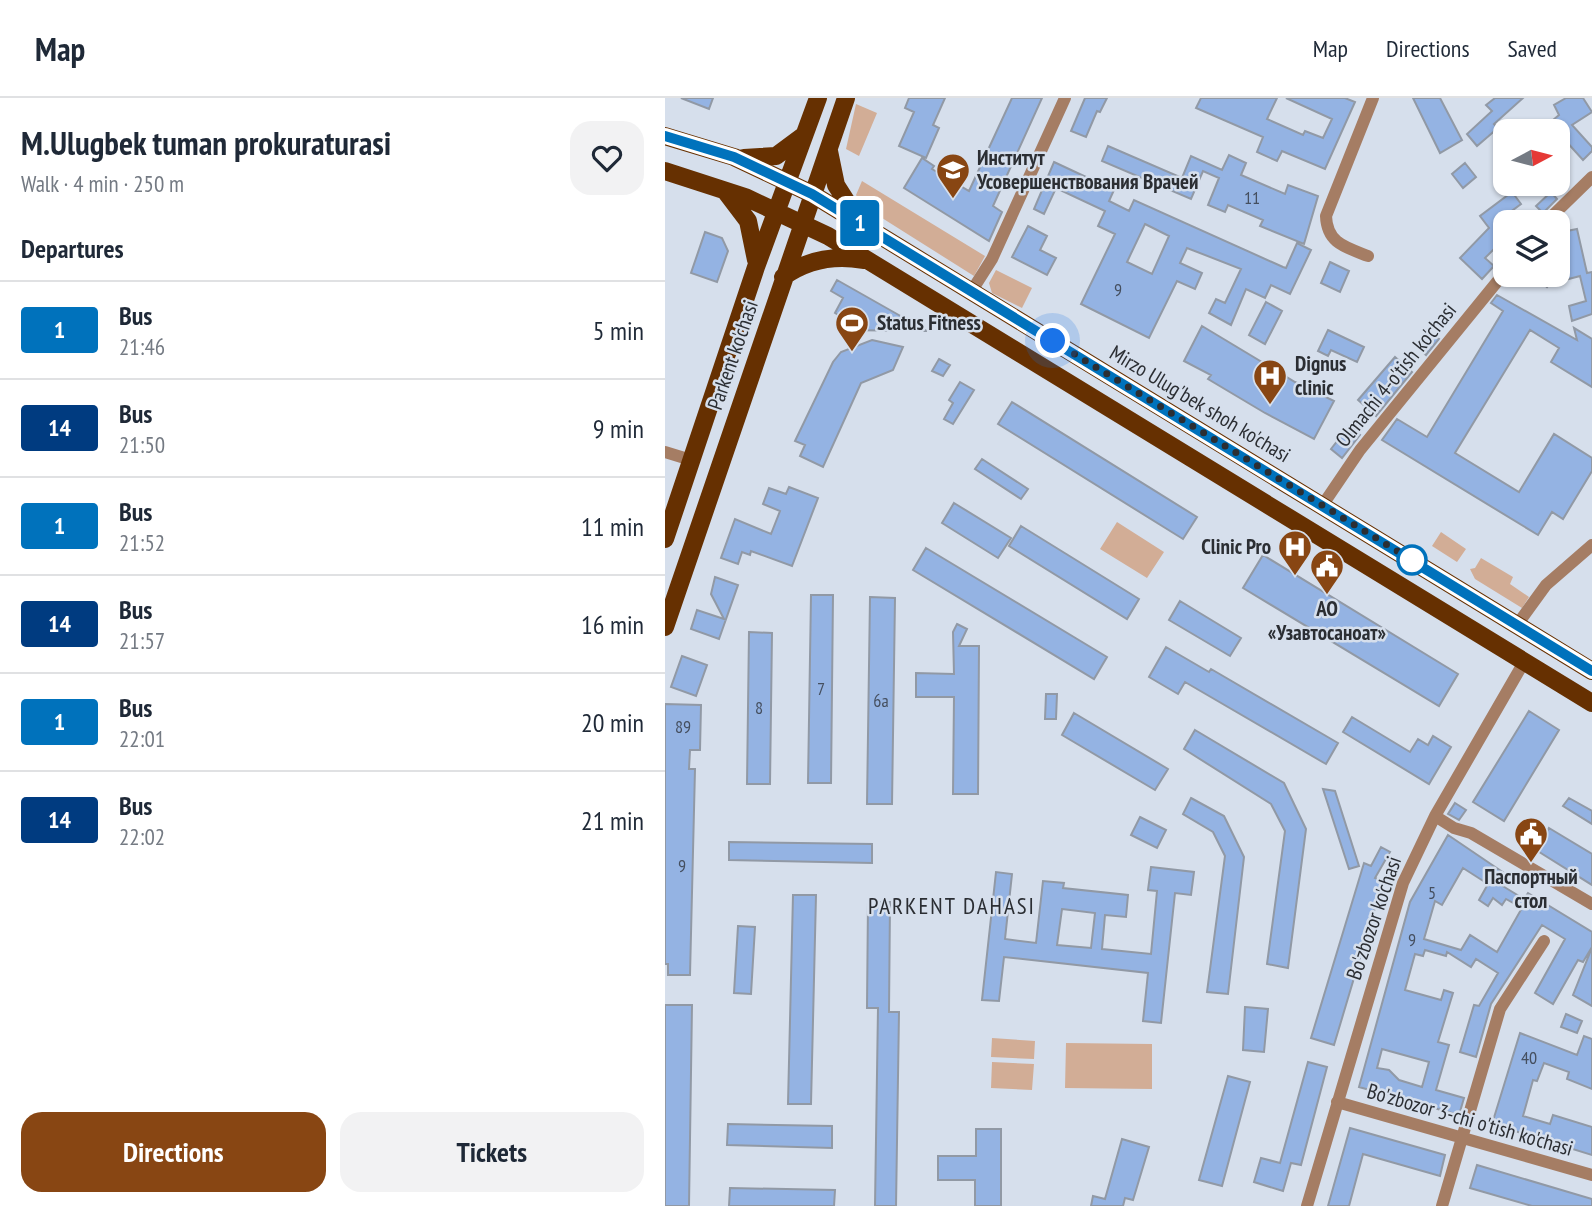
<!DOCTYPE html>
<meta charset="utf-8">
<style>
body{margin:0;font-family:"PT Sans Narrow",sans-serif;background:#f2f2f3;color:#1f2937;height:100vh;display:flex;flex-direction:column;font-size:26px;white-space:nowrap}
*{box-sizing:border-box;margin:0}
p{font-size:23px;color:#747a83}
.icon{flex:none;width:38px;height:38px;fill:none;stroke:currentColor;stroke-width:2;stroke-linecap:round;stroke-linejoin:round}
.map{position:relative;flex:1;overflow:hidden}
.drawer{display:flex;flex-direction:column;background:#fff;width:665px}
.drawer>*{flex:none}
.badge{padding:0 14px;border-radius:5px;font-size:24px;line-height:46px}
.needle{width:46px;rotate:83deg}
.tools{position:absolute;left:828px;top:21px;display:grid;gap:14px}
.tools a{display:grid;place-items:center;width:77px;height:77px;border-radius:14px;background:#fff;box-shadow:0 2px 5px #0004;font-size:35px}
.you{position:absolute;width:35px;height:35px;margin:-18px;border:5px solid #fff;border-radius:50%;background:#1a73e8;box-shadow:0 0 0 10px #1a73e833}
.map>.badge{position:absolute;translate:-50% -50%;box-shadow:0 0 0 4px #fff}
h2{padding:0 21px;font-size:26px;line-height:63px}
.round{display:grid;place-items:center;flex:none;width:74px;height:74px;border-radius:21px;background:#f2f2f3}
.head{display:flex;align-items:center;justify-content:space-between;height:119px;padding:0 21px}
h1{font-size:33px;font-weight:700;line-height:52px}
.action{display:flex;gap:14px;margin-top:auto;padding:14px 21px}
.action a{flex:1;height:80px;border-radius:21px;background:#884613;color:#fff;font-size:28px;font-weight:700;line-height:80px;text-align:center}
.action a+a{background:#f2f2f3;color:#1f2937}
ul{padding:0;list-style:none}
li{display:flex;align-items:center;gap:21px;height:98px;padding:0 21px;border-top:2px solid #e0e1e3}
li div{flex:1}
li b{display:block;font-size:26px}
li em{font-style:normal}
li .badge{min-width:77px;font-weight:700;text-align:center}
header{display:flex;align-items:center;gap:42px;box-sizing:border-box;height:98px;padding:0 35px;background:#fff;border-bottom:2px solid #e0e1e3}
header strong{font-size:33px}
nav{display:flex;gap:38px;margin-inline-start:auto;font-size:24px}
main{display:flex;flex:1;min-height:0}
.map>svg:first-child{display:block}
</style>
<header>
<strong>Map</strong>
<nav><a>Map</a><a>Directions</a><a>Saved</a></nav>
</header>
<main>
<section class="drawer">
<div class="head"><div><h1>M.Ulugbek tuman prokuraturasi</h1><p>Walk · 4 min · 250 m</p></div><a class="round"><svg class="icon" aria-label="heart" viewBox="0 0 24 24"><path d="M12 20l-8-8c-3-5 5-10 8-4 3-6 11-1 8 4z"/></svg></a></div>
<h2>Departures</h2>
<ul>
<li><span class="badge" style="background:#0072bc;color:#fff">1</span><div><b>Bus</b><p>21:46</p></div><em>5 min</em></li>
<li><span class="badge" style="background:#003b80;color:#fff">14</span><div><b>Bus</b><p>21:50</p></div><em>9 min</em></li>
<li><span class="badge" style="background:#0072bc;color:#fff">1</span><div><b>Bus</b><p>21:52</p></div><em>11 min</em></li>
<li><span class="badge" style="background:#003b80;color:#fff">14</span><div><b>Bus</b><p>21:57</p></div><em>16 min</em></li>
<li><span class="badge" style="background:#0072bc;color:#fff">1</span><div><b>Bus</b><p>22:01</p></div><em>20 min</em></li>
<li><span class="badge" style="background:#003b80;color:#fff">14</span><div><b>Bus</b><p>22:02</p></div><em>21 min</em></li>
</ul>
<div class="action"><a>Directions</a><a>Tickets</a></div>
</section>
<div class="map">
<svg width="927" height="1108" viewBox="0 0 927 1108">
<rect width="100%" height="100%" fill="#d6dfec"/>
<path fill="#d2ad96" d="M191 6 212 15 194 58 181 51Z
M197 83 320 158 309 178 198 108 191 97Z
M331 172 367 190 357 210 327 195 324 185Z
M452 424 499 454 482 480 435 451Z
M776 434 801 451 792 464 767 448Z
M816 460 848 479 845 486 864 499 857 510 810 481 805 471 810 470Z
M327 940 370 943 369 961 326 959Z
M401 945 487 946V991L400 990Z
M327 964 369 966 367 992 326 990Z"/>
<path fill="#94b3e3" stroke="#9199a5" stroke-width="2" fill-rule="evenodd" d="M16 0H48L44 11Z
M244 0H280L268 27 274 30 261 60 234 48 249 14 240 10Z
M347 0H377L328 108 337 114 324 143 239 90 257 60 269 68 267 71 304 93Z
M420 0H442L435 14 432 13 421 39 406 33Z
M536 0H612L602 21 638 37 640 33 658 40 667 21 621 0H680L690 4 660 71 617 53 612 63 592 54 598 39 531 10Z
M748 0H775L797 42 775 55Z
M830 0H858L829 26 833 30 812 48 802 36 827 13 821 7Z
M901 0H918L927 14 907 27 927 49V53L918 62 899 41 892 47V33H875L894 17 889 7Z
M443 48 517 80 526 58 557 72 564 57 581 65 576 77 620 96 623 87 653 98 639 146 595 128 598 122 563 107 560 114 543 107 554 80 538 73 526 101 437 63Z
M389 64 449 92 444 103 464 113 469 102 618 169 621 170 632 145 646 152 625 196 606 187 600 200 581 191 566 227 544 215 551 201 560 205 576 171 522 150 515 165 537 175 530 191 512 183 484 240 416 206 450 136 433 128 440 113 391 90 379 116 369 111ZM480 126 504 138 487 176 462 164Z
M800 65 811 79 798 90 787 76Z
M847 94 856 106 832 124 840 134V151L835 145 820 160 829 168 817 181 795 160 824 130 815 118Z
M886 94 892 101 878 115 871 108Z
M363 128 382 138 375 152 391 160 382 177 347 159Z
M912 131 922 175 927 174V216L907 223 904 208 921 203 915 178 896 183 892 178 882 189 868 177H892V135Z
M40 134 57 140 63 153 52 184 26 175Z
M665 164 684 173 675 194 656 185Z
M172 182 262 233 175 232 180 221 170 215 178 200 166 193Z
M832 197 912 242 909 230 927 241V289L886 264 894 250 865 232 790 355 854 394 889 336 927 360V373L898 421 887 414 873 437 717 342 732 321 762 339 838 213 826 205Z
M601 204 617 213 600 246 584 237Z
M537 228 630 284 669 303 649 341 600 315 543 281 546 277 519 263Z
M663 232 699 249 692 264 666 252 663 258 653 253Z
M767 235 774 241 761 257 753 250Z
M207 242 238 249 228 272 196 285 158 369 135 358 140 347 130 343 168 264 176 254Z
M730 259 747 274 711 318 693 302Z
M274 261 285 267 278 278 267 273Z
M295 284 309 292 288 326 279 321 288 305 284 302Z
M347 304 532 419 518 441 333 326Z
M684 328 695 337 677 360 666 351Z
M317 361 363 391 356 401 310 371Z
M124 389 153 400 127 468 86 453 85 457 77 454 73 466 56 460 70 421 106 436 115 413 98 406 104 390 121 396Z
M289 405 346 440 333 460 277 425Z
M356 428 474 501 462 521 344 448Z
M261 450 442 559 429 581 248 472Z
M598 457 793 576 774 608 578 490Z
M50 479 73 487 54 541 26 531 32 512 59 521 46 496Z
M146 497H168L166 685H143Z
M205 499 230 500 227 706H202Z
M515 503 576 540 565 558 504 522Z
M292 526 302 531 294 548H314L313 696H288L289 599H251V575L289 576 288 534Z
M84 534 107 535 105 686H82Z
M501 549 544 574 546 571 673 645 661 666 520 584 513 596 484 579Z
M17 558 42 567 31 598 6 589Z
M381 596H392L391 621H380Z
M0 606 36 607 35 652H25L24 671H30L25 877H3V866H0Z
M864 613 894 632 839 723 808 704Z
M409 615 503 671 490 692 397 637Z
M687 619 745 654 753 641 763 647 768 638 786 649 764 686 678 634Z
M530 632 619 685 641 731 623 870 602 866 620 733 606 706 519 651Z
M658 691 670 693 694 768 684 771Z
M526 700 559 718 579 759 563 896 542 894 560 758 548 734 518 716Z
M904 700 927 713V726L898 708Z
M790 705 801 712 794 722 783 716Z
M475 719 501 732 492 750 466 737Z
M884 730 927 756V787L871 752Z
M783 737 842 777 836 787 859 801 863 795 927 834V849L918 864 913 862 888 906 870 895 900 841 877 827 826 906 811 959 795 954 809 907 814 908 833 875 811 861 806 869 782 854 781 858 760 852 758 858 750 856 740 892 776 902 779 892 788 895 773 944 784 947 771 992 799 1000 794 1017 694 989 745 804ZM798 770 823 786 814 802 823 808 828 800 837 807 841 801 857 810 832 854 805 837 796 852 759 841 770 803 777 807ZM717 951 764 964 757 989 734 982 724 972 712 970Z
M64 744 207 746V765L64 762Z
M716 749 725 754 710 780 718 783 669 947 646 940 699 765 706 768Z
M486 769 529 774 526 797 510 795 496 925 478 923 483 875 339 859 334 903 317 902 331 774 347 776 340 841 371 845 378 783 399 785 398 790 463 797 461 819 440 817 437 851 486 856 492 793 483 792ZM397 811 430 815 426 850 392 847Z
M128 797H151L146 1006H123Z
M203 804H225L224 914H234L231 1108H210L213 910H202Z
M73 828 90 829 86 896 69 895Z
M926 852H927V908L908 897Z
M0 907H27L24 1108H0Z
M580 909 603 911 599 954 578 952Z
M901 916 917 923 912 935 896 929Z
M855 935 912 957 919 938 927 941V991L902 981 904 974 879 965 872 983 868 982 858 1018 885 1026 888 1017 927 1029V1057L827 1026Z
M643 964 662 969 636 1067 626 1065 618 1093 589 1084 596 1060 615 1065Z
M563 978 585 984 557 1088 534 1082Z
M63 1026 167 1028V1050L62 1047Z
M685 1030 780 1057 775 1078 698 1056 684 1108H663Z
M311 1031H336V1108H310V1082H273V1058H311Z
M457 1041 484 1049 468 1102 460 1100 458 1108H426L428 1098 440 1101Z
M812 1067 927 1101V1108H867L805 1090Z
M65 1090 170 1092 169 1108H64Z"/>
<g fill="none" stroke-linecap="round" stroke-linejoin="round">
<path stroke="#a57d64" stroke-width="12" d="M881 124 927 79
M703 158C680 149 662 145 661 118L708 0
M306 194 327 161 400 0
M0 354 26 362
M657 408 695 352 840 174
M852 527 881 487 927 447
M770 718 789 730 806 735 927 806
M672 1004 927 1077
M642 1108 738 785 770 718 859 564
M777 1108 835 911 879 843"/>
<path stroke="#663001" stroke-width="18" d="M0 38 69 59 147 96 927 573
M164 53 171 87 192 120
M79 60 111 58 138 38
M0 73 80 99 163 138 927 605
M61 94 83 123 91 162
M118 179C142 162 170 157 198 162
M0 441 91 169 153 0
M0 529 181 0"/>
</g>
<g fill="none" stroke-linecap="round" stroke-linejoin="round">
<g stroke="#fff" stroke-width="16">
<path id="line" d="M0 38 69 59 147 96 927 573"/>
</g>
<use href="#line" stroke="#0072bc" stroke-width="10"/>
<path stroke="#2b2e33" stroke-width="7" stroke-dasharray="0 12.6" d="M388 243 747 462"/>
</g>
<defs>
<g id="university-pin" transform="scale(1.75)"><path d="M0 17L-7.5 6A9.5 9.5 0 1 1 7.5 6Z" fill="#884613" stroke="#d6dfec"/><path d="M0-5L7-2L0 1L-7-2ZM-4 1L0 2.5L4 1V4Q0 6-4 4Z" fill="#fff"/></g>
<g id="stadium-pin" transform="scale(1.75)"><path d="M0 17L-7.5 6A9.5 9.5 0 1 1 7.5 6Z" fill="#884613" stroke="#d6dfec"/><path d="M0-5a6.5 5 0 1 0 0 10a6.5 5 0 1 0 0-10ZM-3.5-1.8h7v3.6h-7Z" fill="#fff"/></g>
<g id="hospital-pin" transform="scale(1.75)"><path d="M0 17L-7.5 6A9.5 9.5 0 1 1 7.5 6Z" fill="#884613" stroke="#d6dfec"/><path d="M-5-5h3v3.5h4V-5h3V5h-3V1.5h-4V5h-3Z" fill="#fff"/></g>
<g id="civic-pin" transform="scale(1.75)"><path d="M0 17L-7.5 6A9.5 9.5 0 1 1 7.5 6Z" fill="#884613" stroke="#d6dfec"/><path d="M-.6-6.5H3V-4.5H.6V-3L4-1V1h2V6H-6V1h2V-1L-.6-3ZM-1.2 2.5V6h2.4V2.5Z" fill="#fff"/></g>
</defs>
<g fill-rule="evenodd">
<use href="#university-pin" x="288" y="72"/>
<use href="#stadium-pin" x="187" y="225"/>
<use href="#hospital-pin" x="605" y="278"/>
<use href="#hospital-pin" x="630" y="449"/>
<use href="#civic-pin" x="662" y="468"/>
<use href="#civic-pin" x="866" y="736"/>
</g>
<circle fill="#fff" stroke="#0072bc" stroke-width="3.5" cx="747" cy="462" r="14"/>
<g text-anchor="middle" stroke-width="5" stroke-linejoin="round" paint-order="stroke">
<g font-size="18" fill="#454f5f">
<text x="587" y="106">11</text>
<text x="453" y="198">9</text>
<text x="156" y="597">7</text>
<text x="216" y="609">6а</text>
<text x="94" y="616">8</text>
<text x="18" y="635">89</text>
<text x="17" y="774">9</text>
<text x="767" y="801">5</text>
<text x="747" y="848">9</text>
<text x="864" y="966">40</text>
</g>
<g font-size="21" font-weight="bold" fill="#2b2e33" stroke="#d6dfec" text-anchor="start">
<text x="312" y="67">Институт<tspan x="312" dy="24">Усовершенствования Врачей</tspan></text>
<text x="212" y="232">Status Fitness</text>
<text x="630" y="273">Dignus<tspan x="630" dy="24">clinic</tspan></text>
<text x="606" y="456" text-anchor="end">Clinic Pro</text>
<text x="662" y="518" text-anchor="middle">АО<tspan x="662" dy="24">«Узавтосаноат»</tspan></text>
<text x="866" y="786" text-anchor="middle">Паспортный<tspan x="866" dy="24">стол</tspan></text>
</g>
<g font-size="21" fill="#2b2e33" stroke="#d6dfec">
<text transform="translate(68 257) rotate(-71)" y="7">Parkent ko'chasi</text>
<text transform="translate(731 277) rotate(-51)" y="7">Olmachi 4-o'tish ko'chasi</text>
<text transform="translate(535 306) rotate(31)" y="7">Mirzo Ulug'bek shoh ko'chasi</text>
<text transform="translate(709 820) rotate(-71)" y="7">Bo'zbozor ko'chasi</text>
<text transform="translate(805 1022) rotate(16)" y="7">Bo'zbozor 3-chi o'tish ko'chasi</text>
</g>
<g font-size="23" letter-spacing="2" fill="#2b2e33" stroke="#d6dfec">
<text x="287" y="816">PARKENT DAHASI</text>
</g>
</g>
</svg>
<div class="tools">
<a><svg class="needle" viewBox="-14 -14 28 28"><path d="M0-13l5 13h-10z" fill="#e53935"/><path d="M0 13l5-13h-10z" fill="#747a83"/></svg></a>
<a><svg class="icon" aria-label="layers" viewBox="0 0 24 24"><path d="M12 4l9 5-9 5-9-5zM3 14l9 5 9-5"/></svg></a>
</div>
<div class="you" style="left:388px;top:243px"></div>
<b class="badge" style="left:195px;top:125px;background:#0072bc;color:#fff">1</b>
</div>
</main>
